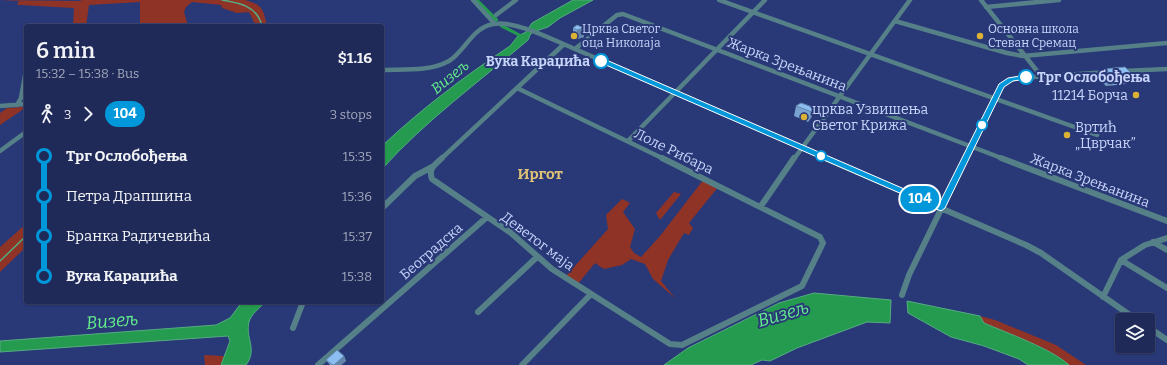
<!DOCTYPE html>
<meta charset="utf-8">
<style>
body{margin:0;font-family:Bitter,serif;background:#27325f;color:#f1f3f6;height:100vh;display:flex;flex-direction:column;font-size:15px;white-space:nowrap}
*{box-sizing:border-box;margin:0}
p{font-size:13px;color:#a1a7ba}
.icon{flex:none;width:22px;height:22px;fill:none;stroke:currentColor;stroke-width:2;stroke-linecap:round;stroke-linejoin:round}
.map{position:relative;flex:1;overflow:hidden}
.sheet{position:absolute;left:24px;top:24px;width:360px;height:280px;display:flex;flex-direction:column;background:#1f2a59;border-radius:4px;box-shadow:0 1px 3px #0004,0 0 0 1px #3c466f}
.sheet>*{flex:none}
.badge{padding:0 8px;border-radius:13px;font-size:14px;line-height:26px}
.tools{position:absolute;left:1115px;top:313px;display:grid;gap:8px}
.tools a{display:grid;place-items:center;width:40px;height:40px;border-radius:4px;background:#1f2a59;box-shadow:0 1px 3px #0004,0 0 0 1px #3c466f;font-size:20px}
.map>.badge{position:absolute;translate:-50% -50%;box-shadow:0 0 0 2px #fff}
.legs{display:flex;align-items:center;gap:6px;height:44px;padding:0 12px;font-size:13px}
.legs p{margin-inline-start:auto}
.head{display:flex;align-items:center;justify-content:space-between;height:68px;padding:0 12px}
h1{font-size:22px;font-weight:600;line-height:30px}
ul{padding:0 12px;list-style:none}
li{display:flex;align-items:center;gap:14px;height:40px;font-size:15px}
li i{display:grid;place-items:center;width:6px;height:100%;margin:0 5px;background:currentColor}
li i::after{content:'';width:10px;height:10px;margin:-5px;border:3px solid;border-radius:50%;background:#1f2a59}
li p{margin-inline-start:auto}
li:first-child i{background:linear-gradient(#0000 50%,currentColor 0)}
li:last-child i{background:linear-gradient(currentColor 50%,#0000 0)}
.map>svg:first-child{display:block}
</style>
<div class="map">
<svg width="1167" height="365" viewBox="0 0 1167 365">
<rect width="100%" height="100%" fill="#293877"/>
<path fill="#903327" d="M0 0 79 1 83 0H245C263 5 263 9 267 26H256L249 12 237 13 222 8 221 5 192 2 186 7 184 12 188 26H140V2L89 5 86 26H73L74 8 20 5H17L19 1Z
M24 107 22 110 0 125V113L7 108Z
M704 179 719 186 689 223 693 228 689 235 684 233 668 260 661 281 675 298 653 279 645 264 631 259 622 265 604 269 595 263 577 285 565 277 608 229 606 215 622 199 630 203 623 212 635 229 630 247 634 253 641 257 660 236Z
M674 192 681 194 660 220 656 213Z
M26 224V247L0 272V247Z
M980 316 995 320 1056 345 1086 365H1069C1052 349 1007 333 984 323Z
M204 355 224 356 221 365H205Z"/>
<path fill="#249b4e" stroke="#55ac82" d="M573 0H593L560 18 548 27 533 32 530 35 528 40C479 82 426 120 382 169V146C421 109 465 76 510 46L518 36 526 32 532 23Z
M814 293 891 300 890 323 867 322 797 348 770 361 762 360 751 365H664L688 348 779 303Z
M907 301 980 316 984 323C1007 333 1052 349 1069 365H1028L1019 359 984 346 951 337 908 313Z
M242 302H265C260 308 251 314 249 322 245 338 258 349 246 365H221L230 341 228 336 0 352V341L216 325 230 318Z"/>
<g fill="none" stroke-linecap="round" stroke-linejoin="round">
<path stroke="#55ac82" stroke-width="1.5" d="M222 0C240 3 257 6 262 26
M0 261 26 236"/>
<path fill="#249b4e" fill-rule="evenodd" d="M474 0H479L498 19V21H494Z
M500 25H504L526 37 524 38H522L500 27Z"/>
<path stroke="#558088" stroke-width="4.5" d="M473 0 495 24
M719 0 1097 135
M981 0 1041 76
M986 7 1059 0
M496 15 516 0
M895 21 1007 53 1023 56 1167 43
M575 49 617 15 623 14 1004 159
M382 70C403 69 429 72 449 61 465 51 472 28 493 24 516 20 553 40 575 49L828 159
M1123 71 1167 69
M517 88 664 159
M517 88 563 45
M17 105 21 98 26 70
M0 106 26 104
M628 141 765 0
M0 151 26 132
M441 159 517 88
M794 159 910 0
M966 159 1002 85 1007 81 1018 78 1109 72"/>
<path stroke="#558088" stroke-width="6" d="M442 158C435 165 428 168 432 179L511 233 552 269 670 344 682 345 802 286 823 243 820 237 662 158
M825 158 1026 245 1041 253 1137 320
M1001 158 1167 221
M761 206 794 158
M382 208 415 176 432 167
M1153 242 1167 250
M1121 260 1167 288
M902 295 909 275 966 158
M1103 297 1121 260 1145 245 1167 238
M478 312 537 257
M1148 327 1167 340
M293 328 303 302
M318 365 487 217
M522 365 591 294"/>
</g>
<path fill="#78a3d0" d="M577 25 584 37 577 39 573 38V28Z
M1105 69 1133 75 1126 84 1106 86 1098 78Z
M796 106 815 108 811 118 808 122 794 116Z
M344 356 346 361 341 365H330L326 360Z"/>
<path fill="#6285a9" d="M584 28V37L577 39V30Z
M1113 76H1119L1112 85 1106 86Z
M815 108 811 118 808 122 812 112Z
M344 356 346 361 341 365H334Z"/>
<path fill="#8cbef2" stroke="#6285a9" d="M577 25 584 28 577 30 573 28Z
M1125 67 1133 75 1113 76 1105 69Z
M801 103 815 108 812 112 796 106Z
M337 350 344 356 334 365H333L326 360Z"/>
<path fill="#0098da" stroke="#fff" d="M599 59H604L939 204 999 84 1008 78 1026 75 1030 77 1026 79 1013 81 1004 87 945 208 941 211 599 62Z"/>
<g fill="#dbb233" stroke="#293877" stroke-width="1.5">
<circle cx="574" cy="36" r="4"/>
<circle cx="980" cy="36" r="4"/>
<circle cx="1136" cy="95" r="4"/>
<circle cx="804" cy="117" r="4"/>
<circle cx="1067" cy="135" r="4"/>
</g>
<g fill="#fff" stroke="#0098da" stroke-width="2">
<circle cx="601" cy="61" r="7"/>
<circle cx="1026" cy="77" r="7"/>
<circle cx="982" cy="125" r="5"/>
<circle cx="821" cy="156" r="5"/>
</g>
<g text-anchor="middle" stroke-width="4" stroke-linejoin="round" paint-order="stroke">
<g font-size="12" fill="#c7d4fa" stroke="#293877" text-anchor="start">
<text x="582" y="33">Црква Светог<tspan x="582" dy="14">оца Николаја</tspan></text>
<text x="988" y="33">Основна школа<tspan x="988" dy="14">Стеван Сремац</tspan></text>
</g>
<g font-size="14" font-weight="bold" fill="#c7d4fa" stroke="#293877" text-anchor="end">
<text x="590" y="66">Вука Караџића</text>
<text x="1037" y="82" text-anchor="start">Трг Ослобођења</text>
</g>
<g font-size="14" fill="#c7d4fa" stroke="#293877">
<text transform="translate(787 64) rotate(21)" y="5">Жарка Зрењанина</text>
<text transform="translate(674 151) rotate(26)" y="5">Лоле Рибара</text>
<text transform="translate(1090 180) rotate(21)" y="5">Жарка Зрењанина</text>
<text transform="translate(538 241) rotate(37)" y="5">Деветог маја</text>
<text transform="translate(431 251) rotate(-41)" y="5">Београдска</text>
</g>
<g font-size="14" fill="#c7d4fa" stroke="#293877" text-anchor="start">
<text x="1128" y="100" text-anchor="end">11214 Борча</text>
<text x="812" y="114">црква Узвишења<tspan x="812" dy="16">Светог Крижа</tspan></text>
<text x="1075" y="132">Вртић<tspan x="1075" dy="16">„Цврчак”</tspan></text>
</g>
<g font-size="15" font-style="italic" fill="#63ed8b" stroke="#293877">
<text transform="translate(450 77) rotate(-39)" y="5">Визељ</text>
</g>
<g font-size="15" font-weight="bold" fill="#dec277" stroke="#293877">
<text x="540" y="179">Иргот</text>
</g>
<g font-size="18" font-style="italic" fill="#63ed8b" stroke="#293877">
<text transform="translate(783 314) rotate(-16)" y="6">Визељ</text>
<text transform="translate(112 321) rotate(-5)" y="6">Визељ</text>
</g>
</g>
</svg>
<div class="tools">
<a><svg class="icon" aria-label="layers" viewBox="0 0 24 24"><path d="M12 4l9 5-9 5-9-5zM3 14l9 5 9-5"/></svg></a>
</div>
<b class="badge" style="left:920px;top:199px;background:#0098da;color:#fff">104</b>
<section class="sheet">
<div class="head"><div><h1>6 min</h1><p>15:32 – 15:38 · Bus</p></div><b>$1.16</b></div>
<div class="legs"><svg class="icon" aria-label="walk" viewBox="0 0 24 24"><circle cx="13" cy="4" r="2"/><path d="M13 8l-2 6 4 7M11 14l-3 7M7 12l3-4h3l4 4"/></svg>3<svg class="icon" aria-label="forward" viewBox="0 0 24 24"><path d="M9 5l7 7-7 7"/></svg><b class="badge" style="background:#0098da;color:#fff">104</b><p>3 stops</p></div>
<ul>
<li><i style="color:#0098da"></i><b>Трг Ослобођења</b><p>15:35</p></li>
<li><i style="color:#0098da"></i><span>Петра Драпшина</span><p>15:36</p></li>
<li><i style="color:#0098da"></i><span>Бранка Радичевића</span><p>15:37</p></li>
<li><i style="color:#0098da"></i><b>Вука Караџића</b><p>15:38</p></li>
</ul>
</section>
</div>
